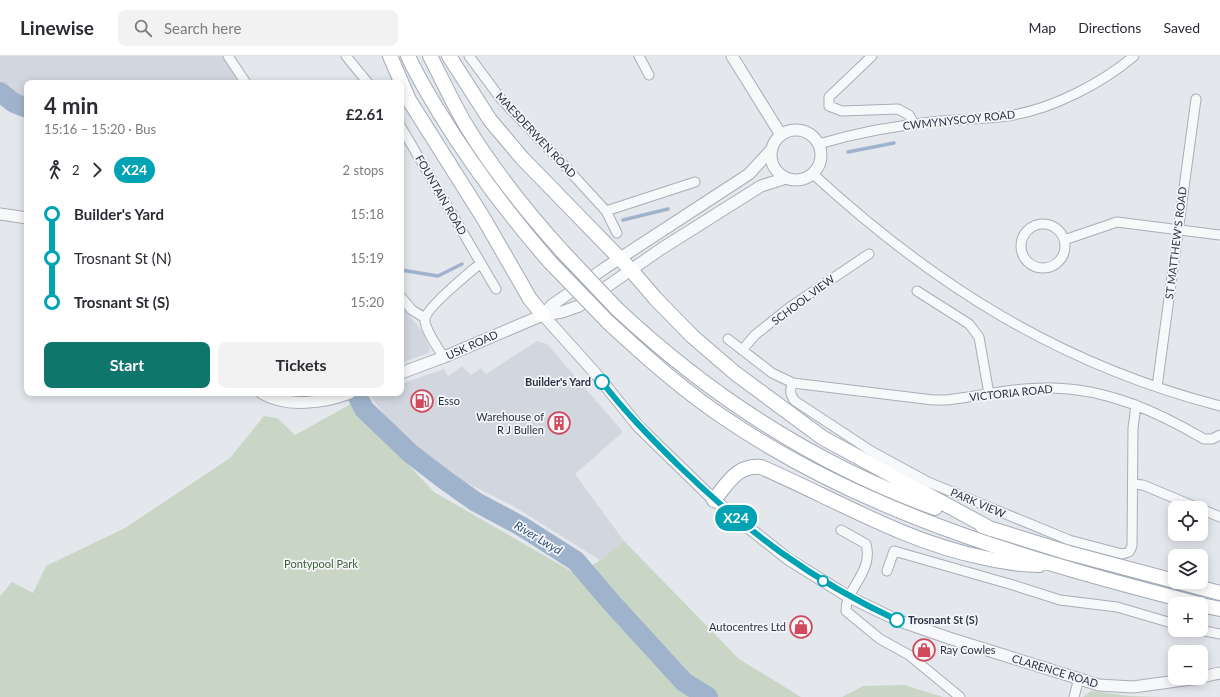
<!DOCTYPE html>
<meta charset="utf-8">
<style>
body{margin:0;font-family:Lato,sans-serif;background:#f2f2f3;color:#2b2b33;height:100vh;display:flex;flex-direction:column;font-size:15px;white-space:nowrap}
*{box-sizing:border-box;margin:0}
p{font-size:13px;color:#7c7c81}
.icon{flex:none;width:22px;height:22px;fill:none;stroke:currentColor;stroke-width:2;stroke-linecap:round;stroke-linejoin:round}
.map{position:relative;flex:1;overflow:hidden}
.side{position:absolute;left:24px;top:24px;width:380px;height:316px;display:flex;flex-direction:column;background:#fff;border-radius:8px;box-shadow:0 2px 10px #0003}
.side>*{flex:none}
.badge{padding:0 8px;border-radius:13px;font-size:14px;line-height:26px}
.tools{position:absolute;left:1168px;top:445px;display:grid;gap:8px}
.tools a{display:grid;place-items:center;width:40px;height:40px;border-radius:8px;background:#fff;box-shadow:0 2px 10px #0003;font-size:20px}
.map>.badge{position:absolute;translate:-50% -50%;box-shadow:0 0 0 2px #fff}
.legs{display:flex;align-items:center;gap:6px;height:44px;padding:0 20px;font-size:13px}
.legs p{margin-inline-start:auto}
.overview{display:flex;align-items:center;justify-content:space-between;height:68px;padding:0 20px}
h1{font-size:22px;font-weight:700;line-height:30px}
.action{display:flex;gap:8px;margin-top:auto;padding:8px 20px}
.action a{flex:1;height:46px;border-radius:8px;background:#0f766e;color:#fff;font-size:16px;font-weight:700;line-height:46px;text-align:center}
.action a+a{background:#f2f2f3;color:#2b2b33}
ul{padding:0 20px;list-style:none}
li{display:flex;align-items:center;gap:14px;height:44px;font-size:15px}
li i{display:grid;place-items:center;width:6px;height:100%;margin:0 5px;background:currentColor}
li i::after{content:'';width:10px;height:10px;margin:-5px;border:3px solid;border-radius:50%;background:#fff}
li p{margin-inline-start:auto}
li:first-child i{background:linear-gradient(#0000 50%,currentColor 0)}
li:last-child i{background:linear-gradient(currentColor 50%,#0000 0)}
header{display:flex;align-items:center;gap:24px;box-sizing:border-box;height:56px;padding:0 20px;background:#fff;border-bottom:1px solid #e1e1e2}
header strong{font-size:19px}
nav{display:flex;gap:22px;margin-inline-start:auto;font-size:14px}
.search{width:280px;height:36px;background:#f2f2f3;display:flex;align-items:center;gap:10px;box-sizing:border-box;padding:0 14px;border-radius:8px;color:#7c7c81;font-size:15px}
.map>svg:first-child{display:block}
</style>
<header>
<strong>Linewise</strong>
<div class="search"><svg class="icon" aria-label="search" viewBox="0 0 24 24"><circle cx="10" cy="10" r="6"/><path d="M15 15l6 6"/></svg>Search here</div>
<nav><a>Map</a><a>Directions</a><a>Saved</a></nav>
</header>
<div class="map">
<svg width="1220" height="641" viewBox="0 0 1220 641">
<rect width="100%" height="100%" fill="#e4e7ec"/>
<path fill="#d2d6de" d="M0 0H228L246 27H27V52L14 47 0 36Z
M401 249 424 278 430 293 428 297 401 307Z
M537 285 547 288 623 376 575 418 624 485 600 504 515 451 463 425 429 403 400 380 371 341 380 337H401V328L444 313 448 321 462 310 471 319 481 312 486 318Z"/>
<path fill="#c9d6c5" d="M351 348 434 436 578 519 600 504 624 485 739 603 801 641H0V540L12 526 33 537 46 510 125 472 230 402 264 360 277 362 295 379Z
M904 629 943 641H842L863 630Z
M1091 635 1130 640 1160 641H1083Z"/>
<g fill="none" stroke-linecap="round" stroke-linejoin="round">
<path stroke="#9fb4cc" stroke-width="3.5" d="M848 96 894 87
M623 164 668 153
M401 214 438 220 462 208"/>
<path stroke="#9fb4cc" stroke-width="20" d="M0 36 14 47 27 52
M356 337 364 353 411 398 445 424 476 446 521 470 576 505 610 545 684 626 708 641"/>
<g stroke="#a9aeb7" stroke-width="11">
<path id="minor" d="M228 0 246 27
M346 0 368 27
M469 0 501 43 563 108 606 155 695 126
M639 0 649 19
M872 0 829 41V50L842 55 898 53 909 59 914 68
M401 71 496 233
M819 88C859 76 899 69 940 65 965 63 989 63 1013 59 1054 52 1102 27 1134 0
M813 118C935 230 1059 308 1220 350
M606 155 617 177
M1021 190a22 22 0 1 1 44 0a22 22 0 1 1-44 0Z
M1064 184 1117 166 1220 179
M917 235 969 268 979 281 989 338
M401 241 412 254 425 262
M728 283 772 317 793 327C789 334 790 339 795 345L871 395 928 426 1069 484 1122 498 1129 496 1132 490 1133 372 1136 349
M742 294 755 279 790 251 869 198
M444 301C439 294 424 272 425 263 426 252 470 216 481 207
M793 327 933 344H946C981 340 1017 331 1052 332 1108 333 1158 356 1204 383H1212L1220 379
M1157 331 1196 43
M1133 428 1143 429 1198 452
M1201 453 1220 461
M841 474 866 488C874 516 845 533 846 555L880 583 909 599 960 641
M887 515 894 495 1013 529 1060 544 1117 551 1175 568
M1200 574 1220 578
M1074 641 1079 622"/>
</g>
<g stroke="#a9aeb7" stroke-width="13">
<path id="tertiary" d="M732 0 781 79
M771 99a25 25 0 1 1 50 0a25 25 0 1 1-50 0Z
M0 158 27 162
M543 259 596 318 638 370 714 444 788 503 849 541 897 564 949 582 1099 629 1133 631 1199 622
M543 259 552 249 605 212 749 118 772 93
M401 317 444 301 543 259 562 256 579 250 661 193 761 130 786 122
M262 337C286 352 325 347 350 337
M1201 621 1220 617"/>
</g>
<g stroke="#a3abb8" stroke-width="16">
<path id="primary" d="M390 0 409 44 484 163 530 243 543 259
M408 0C417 20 428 38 439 56 472 110 509 159 550 206
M430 0C442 23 453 48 467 71 494 115 527 156 562 195
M449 0 490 64 522 102 631 214 655 242 692 280 735 317 823 382 991 473
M617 253C711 341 814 408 935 452
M608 266C647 302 687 338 732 367 873 461 1036 506 1199 548
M714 444C728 427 736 409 761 411 835 443 905 486 985 502 1003 506 1020 509 1039 509
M982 470 1069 497 1220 537
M1201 549 1220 553"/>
</g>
<use href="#minor" stroke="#f7f8fa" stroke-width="9"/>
<use href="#tertiary" stroke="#f7f8fa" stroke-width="11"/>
<use href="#primary" stroke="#fff" stroke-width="14"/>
<g stroke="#a3abb8" stroke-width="16" stroke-linecap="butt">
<path id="primary-bridge" d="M562 195 617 253
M550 206 608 266"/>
</g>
<use href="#primary-bridge" stroke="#fff" stroke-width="14"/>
</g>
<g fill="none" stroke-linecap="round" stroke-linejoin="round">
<g stroke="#fff" stroke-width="9">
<path id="line-1" d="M602 326C625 356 651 382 678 409 746 475 811 524 897 564"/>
</g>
<use href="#line-1" stroke="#00a3b4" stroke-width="6"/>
</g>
<defs>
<g id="fuel-ring" transform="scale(1.15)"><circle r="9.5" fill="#f4f6f9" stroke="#d1495b" stroke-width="1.5"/><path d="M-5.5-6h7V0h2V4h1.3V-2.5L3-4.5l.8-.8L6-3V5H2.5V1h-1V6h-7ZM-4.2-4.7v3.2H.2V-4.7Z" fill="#d1495b"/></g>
<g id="building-ring" transform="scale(1.15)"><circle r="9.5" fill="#f4f6f9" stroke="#d1495b" stroke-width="1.5"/><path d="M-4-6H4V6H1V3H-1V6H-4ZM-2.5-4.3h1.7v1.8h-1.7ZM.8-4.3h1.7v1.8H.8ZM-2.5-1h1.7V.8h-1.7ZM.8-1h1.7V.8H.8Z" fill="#d1495b"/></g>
<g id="shop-ring" transform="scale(1.15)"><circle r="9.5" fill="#f4f6f9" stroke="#d1495b" stroke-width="1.5"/><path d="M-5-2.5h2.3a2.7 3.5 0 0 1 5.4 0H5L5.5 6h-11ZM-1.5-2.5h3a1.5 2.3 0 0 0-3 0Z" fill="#d1495b"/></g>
</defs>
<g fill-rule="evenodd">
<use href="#fuel-ring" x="422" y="345"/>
<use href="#building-ring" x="559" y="367"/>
<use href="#shop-ring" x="801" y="571"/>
<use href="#shop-ring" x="924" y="594"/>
</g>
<g fill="#fff" stroke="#00a3b4" stroke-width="2">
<circle cx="602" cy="326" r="7"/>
<circle cx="823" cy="525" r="5"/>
<circle cx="897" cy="564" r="7"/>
</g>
<g text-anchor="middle" stroke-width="3.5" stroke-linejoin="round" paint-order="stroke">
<g font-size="11" fill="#2b3445" stroke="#f4f6f9">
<text transform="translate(959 64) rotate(-6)" y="4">CWMYNYSCOY ROAD</text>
<text transform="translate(536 79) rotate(47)" y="4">MAESDERWEN ROAD</text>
<text transform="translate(441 139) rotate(60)" y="4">FOUNTAIN ROAD</text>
<text transform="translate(1176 187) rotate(-83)" y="4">ST MATTHEW'S ROAD</text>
<text transform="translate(803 244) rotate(-37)" y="4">SCHOOL VIEW</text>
<text transform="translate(472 289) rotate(-24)" y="4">USK ROAD</text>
<text transform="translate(1011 337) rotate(-6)" y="4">VICTORIA ROAD</text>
<text transform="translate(978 447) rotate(23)" y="4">PARK VIEW</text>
<text transform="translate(1055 615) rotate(17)" y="4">CLARENCE ROAD</text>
</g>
<g font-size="11" font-weight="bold" fill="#2b3445" stroke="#f4f6f9" text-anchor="end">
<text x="591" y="330">Builder's Yard</text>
<text x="908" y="568" text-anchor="start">Trosnant St (S)</text>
</g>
<g font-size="11" fill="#2b3445" stroke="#f4f6f9" text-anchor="start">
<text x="438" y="349">Esso</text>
<text x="544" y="365" text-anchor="end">Warehouse of<tspan x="544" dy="13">R J Bullen</tspan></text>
<text x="786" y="575" text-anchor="end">Autocentres Ltd</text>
<text x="940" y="598">Ray Cowles</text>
</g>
<g font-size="11" fill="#3f6138" stroke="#f4f6f9">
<text x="321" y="512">Pontypool Park</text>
</g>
<g font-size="12" font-style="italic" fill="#34527a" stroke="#f4f6f9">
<text transform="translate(538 482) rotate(31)" y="4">River Lwyd</text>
</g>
</g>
</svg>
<div class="tools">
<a><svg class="icon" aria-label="locate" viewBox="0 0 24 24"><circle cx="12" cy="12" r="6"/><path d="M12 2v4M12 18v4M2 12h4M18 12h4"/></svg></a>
<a><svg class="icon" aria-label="layers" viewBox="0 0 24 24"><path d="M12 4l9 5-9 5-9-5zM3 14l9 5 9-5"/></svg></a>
<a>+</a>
<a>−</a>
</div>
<b class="badge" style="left:736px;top:462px;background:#00a3b4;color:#fff">X24</b>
<section class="side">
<div class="overview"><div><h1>4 min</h1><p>15:16 – 15:20 · Bus</p></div><b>£2.61</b></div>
<div class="legs"><svg class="icon" aria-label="walk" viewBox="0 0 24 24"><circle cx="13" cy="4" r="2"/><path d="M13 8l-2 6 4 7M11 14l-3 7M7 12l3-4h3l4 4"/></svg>2<svg class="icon" aria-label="forward" viewBox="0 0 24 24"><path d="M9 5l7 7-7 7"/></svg><b class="badge" style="background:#00a3b4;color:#fff">X24</b><p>2 stops</p></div>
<ul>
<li><i style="color:#00a3b4"></i><b>Builder's Yard</b><p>15:18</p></li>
<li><i style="color:#00a3b4"></i><span>Trosnant St (N)</span><p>15:19</p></li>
<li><i style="color:#00a3b4"></i><b>Trosnant St (S)</b><p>15:20</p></li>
</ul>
<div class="action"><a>Start</a><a>Tickets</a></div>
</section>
</div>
